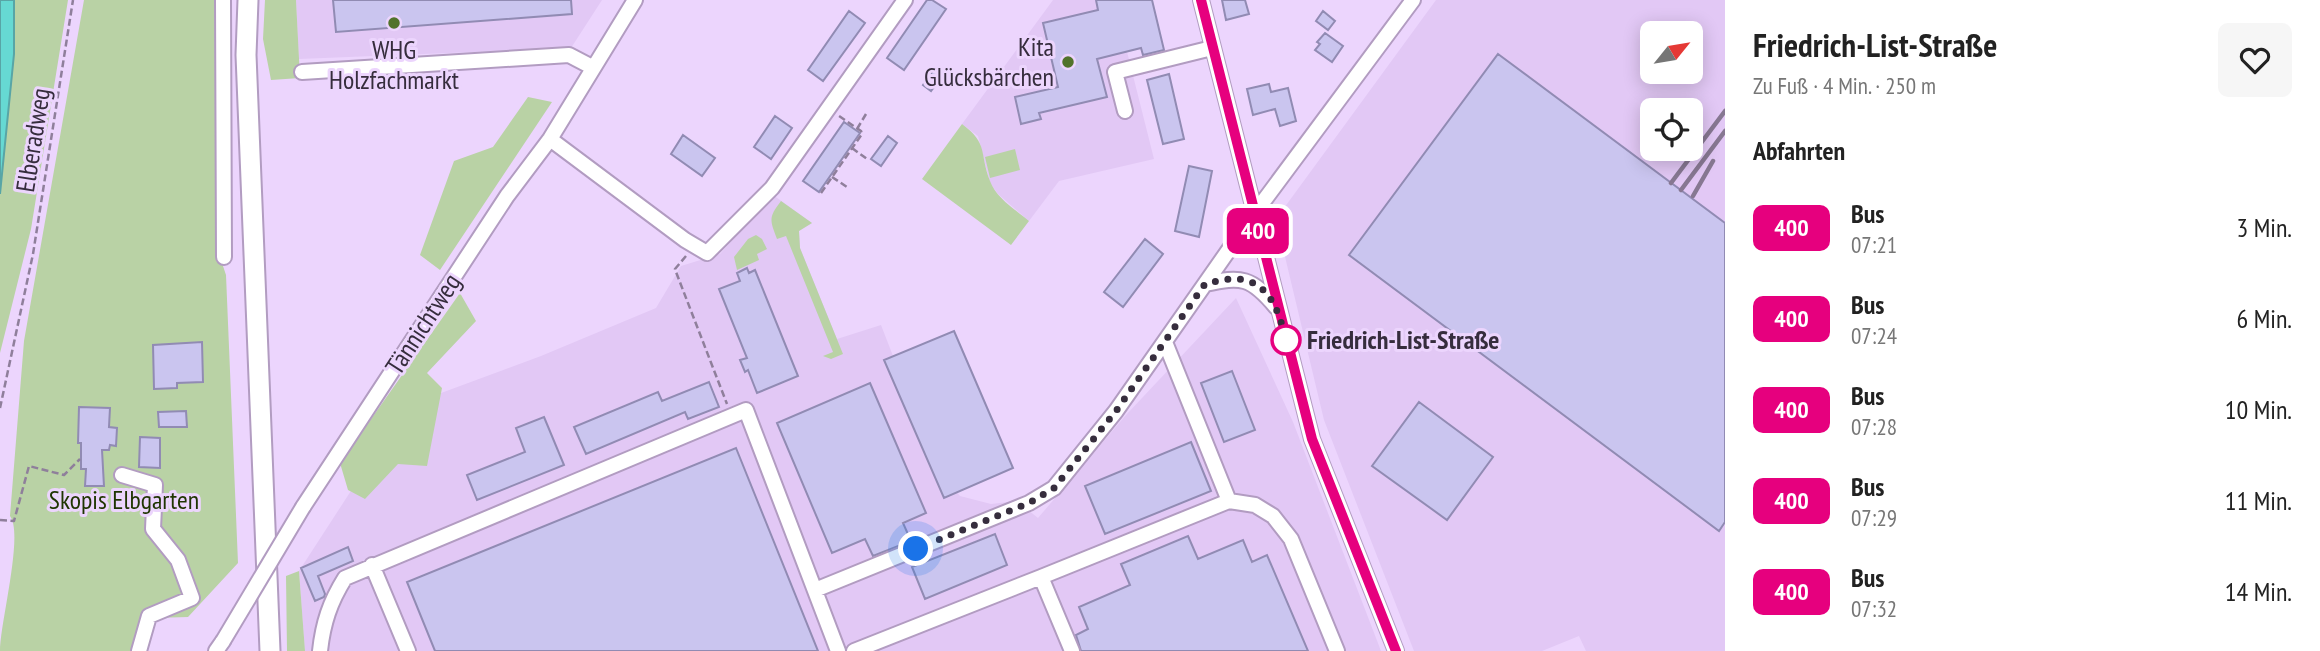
<!DOCTYPE html>
<html lang="de">
<meta charset="utf-8">
<style>
body{margin:0;font-family:"PT Sans Narrow",sans-serif;background:#f6f6f6;color:#222;height:100vh;display:flex;flex-direction:column;font-size:26px;white-space:nowrap}
*{box-sizing:border-box;margin:0}
p{font-size:23px;color:#767676}
.icon{flex:none;width:38px;height:38px;fill:none;stroke:currentColor;stroke-width:2;stroke-linecap:round;stroke-linejoin:round}
.map{position:relative;flex:1;overflow:hidden}
.drawer{display:flex;flex-direction:column;background:#fff;width:595px}
.drawer>*{flex:none}
.badge{padding:0 14px;border-radius:10px;font-size:24px;line-height:46px}
.needle{width:46px;rotate:60deg}
.buttons{position:absolute;left:1640px;top:21px;display:grid;gap:14px}
.buttons a{display:grid;place-items:center;width:63px;height:63px;border-radius:10px;background:#fff;box-shadow:0 4px 18px #0003;font-size:35px}
.you{position:absolute;width:35px;height:35px;margin:-18px;border:5px solid #fff;border-radius:50%;background:#1a73e8;box-shadow:0 0 0 10px #1a73e833}
.map>.badge{position:absolute;translate:-50% -50%;box-shadow:0 0 0 4px #fff}
h2{padding:0 28px;font-size:26px;line-height:63px}
.round{display:grid;place-items:center;flex:none;width:74px;height:74px;border-radius:10px;background:#f6f6f6}
.summary{display:flex;align-items:center;justify-content:space-between;height:119px;padding:0 28px}
h1{font-size:33px;font-weight:700;line-height:52px}
ul{padding:0;list-style:none}
li{display:flex;align-items:center;gap:21px;height:91px;padding:0 28px}
li div{flex:1}
li b{display:block;font-size:26px}
li em{font-style:normal}
li .badge{min-width:77px;font-weight:700;text-align:center}
main{display:flex;flex:1;min-height:0}
.map>svg:first-child{display:block}
</style>
<main>
<div class="map">
<svg width="1725" height="651" viewBox="0 0 1725 651">
<rect width="100%" height="100%" fill="#ecd5fd"/>
<path fill="#e2c8f5" fill-rule="evenodd" d="M296 0H602L571 48 299 59Z
M1053 0H1114L1154 159 1059 181 1029 221 998 194 990 183 978 136 962 124Z
M1436 0H1725V651H1586L1579 636 1542 651H1414L1324 420 1276 219ZM1652 33H1690V72H1652ZM1652 110H1690V149H1652Z
M773 195 812 223 799 231 800 248 837 339 881 325 936 467 960 496 991 504 1017 501 1038 518 1126 415 1236 298 1293 422 1381 651H305L299 571 406 406 541 356 656 308 681 266 720 254Z"/>
<path fill="#b9d2a5" d="M14 0H68L31 229 0 353V194L14 54Z
M84 0H219L216 245 226 275 238 563 188 617 154 618 147 651H0C0 623 24 534 10 516L24 341Z
M265 0H296L300 78 271 80 263 39Z
M528 97 552 102 440 270 420 255 454 161 493 147Z
M962 124C989 144 979 153 990 181 996 198 1016 210 1029 221L1011 245 922 179Z
M1015 149 1020 170 990 178 985 157Z
M781 201 812 223 799 231 800 248 843 354 831 359 823 356 833 352 786 236 777 239C770 220 768 218 781 201Z
M756 235 762 239 767 249 757 254 759 260 737 270 734 257 748 239Z
M460 293 476 321 427 373 442 388 427 466 398 464 365 499 348 490 340 463Z
M299 571 305 651H287L286 576Z"/>
<path fill="#66d9d3" stroke="#58a5a6" stroke-width="2" d="M0 0H14V54L0 194Z"/>
<path fill="#cac5ef" stroke="#918bb3" stroke-width="2" d="M333 0H571L572 14 336 32Z
M927 0H932L946 9 904 70 887 58Z
M1096 0H1152L1164 50 1143 55 1141 48 1097 59 1107 97 1039 113 1041 119 1021 124 1015 97 1058 87 1043 23 1098 10Z
M1222 0H1245L1249 14 1226 20Z
M849 11 865 23 823 81 808 70Z
M1323 11 1335 21 1328 30 1316 21Z
M1325 33 1343 46 1332 62 1315 50 1320 44 1317 42Z
M1498 54 1725 223V522L1719 531 1349 255Z
M935 68 943 75 931 91 923 85Z
M1169 74 1184 139 1163 144 1147 80Z
M1269 84 1271 92 1288 88 1296 121 1280 126 1275 109 1253 115 1247 89Z
M775 116 792 128 771 159 754 147Z
M844 122 860 133 819 192 803 181Z
M683 135 715 158 702 176 671 154Z
M888 136 897 143 881 166 871 159Z
M1189 166 1212 171 1199 237 1175 231Z
M1145 239 1163 254 1123 307 1104 292Z
M747 268 749 273 755 270 798 376 757 393 748 370 745 372 740 360 747 358 719 289 740 281 737 273Z
M954 331 1013 468 944 498 884 360Z
M202 342 203 382 177 383V388L154 389 153 345Z
M1232 371 1255 430 1224 442 1201 383Z
M709 382 719 407 688 419 685 412 586 454 574 427 658 392 662 401Z
M870 383 926 513 903 523 911 541 873 556 865 539 832 553 777 423Z
M1419 402 1493 457 1447 520 1372 466Z
M79 407 110 408 109 427 117 428 116 446 110 445 109 450H102L104 486H85L86 469H81V443H78Z
M186 411 187 427H159L158 412Z
M544 417 564 465 477 500 467 475 525 452 516 428Z
M140 437 160 438V468L139 467Z
M1191 442 1211 491 1105 534 1085 486Z
M736 448 818 651H435L407 582Z
M995 534 1007 565 925 599 912 567Z
M1188 536 1198 559 1243 540 1252 562 1267 555 1308 651H1081L1076 635 1088 629 1079 607 1130 585 1121 564Z
M348 547 353 561 318 576 325 594 324 597 315 601 301 568Z"/>
<g fill="none" stroke-linecap="round" stroke-linejoin="round">
<g stroke="#b29cc1" stroke-width="18">
<path id="minor" d="M223 0 224 257
M1201 0 1312 439 1396 651
M302 72 569 55 592 67
M1125 111 1115 72 1212 48
M550 139 685 240 707 253 772 188 905 0
M1205 284C1242 276 1251 277 1276 307
M122 475 155 485 153 529 178 560 192 598 149 616 139 651
M1229 501 1255 505 1273 516 1291 539 1337 651
M303 507 507 196 550 139 635 0
M372 565 408 651
M1041 577 1229 501 1165 342
M815 590 1029 503 1054 488 1116 411 1254 214 1413 0
M216 651 223 641
M320 651C323 623 330 602 345 578L746 410 838 651
M854 651 1041 577 1072 651"/>
</g>
<g stroke="#b29cc1" stroke-width="23">
<path id="major" d="M248 0 246 55 270 651"/>
</g>
<path stroke="#8f7f9b" stroke-width="2.5" stroke-dasharray="7 3.5" stroke-linecap="butt" d="M857 129 866 114
M852 148 867 159
M832 177 847 187
M821 193 862 134 861 131 839 116
M686 256 675 269 676 272 727 404
M0 408 33 254 73 0
M0 520 14 521 29 466 64 475 80 459"/>
<use href="#minor" stroke="#fff" stroke-width="14"/>
<use href="#major" stroke="#fff" stroke-width="19"/>
<path stroke="#877892" stroke-width="4.5" d="M1671 183 1725 111
M1681 190 1725 131
M1693 196 1713 161"/>
<g stroke="#b29cc1" stroke-width="18" stroke-linecap="butt">
<path id="minor-bridge" d="M223 641 303 507"/>
</g>
<use href="#minor-bridge" stroke="#fff" stroke-width="14"/>
</g>
<g fill="none" stroke-linecap="round" stroke-linejoin="round">
<g stroke="#fff" stroke-width="16">
<path id="line" d="M1201 0 1312 439 1396 651"/>
</g>
<use href="#line" stroke="#e6007e" stroke-width="10"/>
<path stroke="#362d3d" stroke-width="7" stroke-dasharray="0 12.6" d="M916 549 1029 503 1054 488 1116 411 1205 284C1214 282 1224 279 1233 279 1269 278 1279 312 1286 340"/>
</g>
<g fill="#51732b" stroke="#ecd5fd" stroke-width="2.5">
<circle cx="394" cy="23" r="7"/>
<circle cx="1068" cy="62" r="7"/>
</g>
<circle fill="#fff" stroke="#e6007e" stroke-width="3.5" cx="1286" cy="340" r="14"/>
<g text-anchor="middle" stroke-width="6" stroke-linejoin="round" paint-order="stroke">
<g font-size="26" fill="#362d3d" stroke="#ecd5fd" text-anchor="end">
<text x="1054" y="56">Kita<tspan x="1054" dy="30">Glücksbärchen</tspan></text>
<text x="394" y="59" text-anchor="middle">WHG<tspan x="394" dy="30">Holzfachmarkt</tspan></text>
</g>
<g font-size="26" fill="#362d3d" stroke="#ecd5fd">
<text transform="translate(33 140) rotate(-81)" y="9">Elberadweg</text>
<text transform="translate(423 324) rotate(-57)" y="9">Tännichtweg</text>
</g>
<g font-size="26" font-weight="bold" fill="#362d3d" stroke="#ecd5fd" text-anchor="start">
<text x="1307" y="349">Friedrich-List-Straße</text>
</g>
<g font-size="26" fill="#1f3501" stroke="#ecd5fd">
<text x="124" y="509">Skopis Elbgarten</text>
</g>
</g>
</svg>
<div class="buttons">
<a><svg class="needle" viewBox="-14 -14 28 28"><path d="M0-13l5 13h-10z" fill="#e53935"/><path d="M0 13l5-13h-10z" fill="#767676"/></svg></a>
<a><svg class="icon" aria-label="locate" viewBox="0 0 24 24"><circle cx="12" cy="12" r="6"/><path d="M12 2v4M12 18v4M2 12h4M18 12h4"/></svg></a>
</div>
<div class="you" style="left:916px;top:549px"></div>
<b class="badge" style="left:1258px;top:231px;background:#e6007e;color:#fff">400</b>
</div>
<section class="drawer">
<div class="summary"><div><h1>Friedrich-List-Straße</h1><p>Zu Fuß · 4 Min. · 250 m</p></div><a class="round"><svg class="icon" aria-label="heart" viewBox="0 0 24 24"><path d="M12 20l-8-8c-3-5 5-10 8-4 3-6 11-1 8 4z"/></svg></a></div>
<h2>Abfahrten</h2>
<ul>
<li><span class="badge" style="background:#e6007e;color:#fff">400</span><div><b>Bus</b><p>07:21</p></div><em>3 Min.</em></li>
<li><span class="badge" style="background:#e6007e;color:#fff">400</span><div><b>Bus</b><p>07:24</p></div><em>6 Min.</em></li>
<li><span class="badge" style="background:#e6007e;color:#fff">400</span><div><b>Bus</b><p>07:28</p></div><em>10 Min.</em></li>
<li><span class="badge" style="background:#e6007e;color:#fff">400</span><div><b>Bus</b><p>07:29</p></div><em>11 Min.</em></li>
<li><span class="badge" style="background:#e6007e;color:#fff">400</span><div><b>Bus</b><p>07:32</p></div><em>14 Min.</em></li>
</ul>
</section>
</main>
